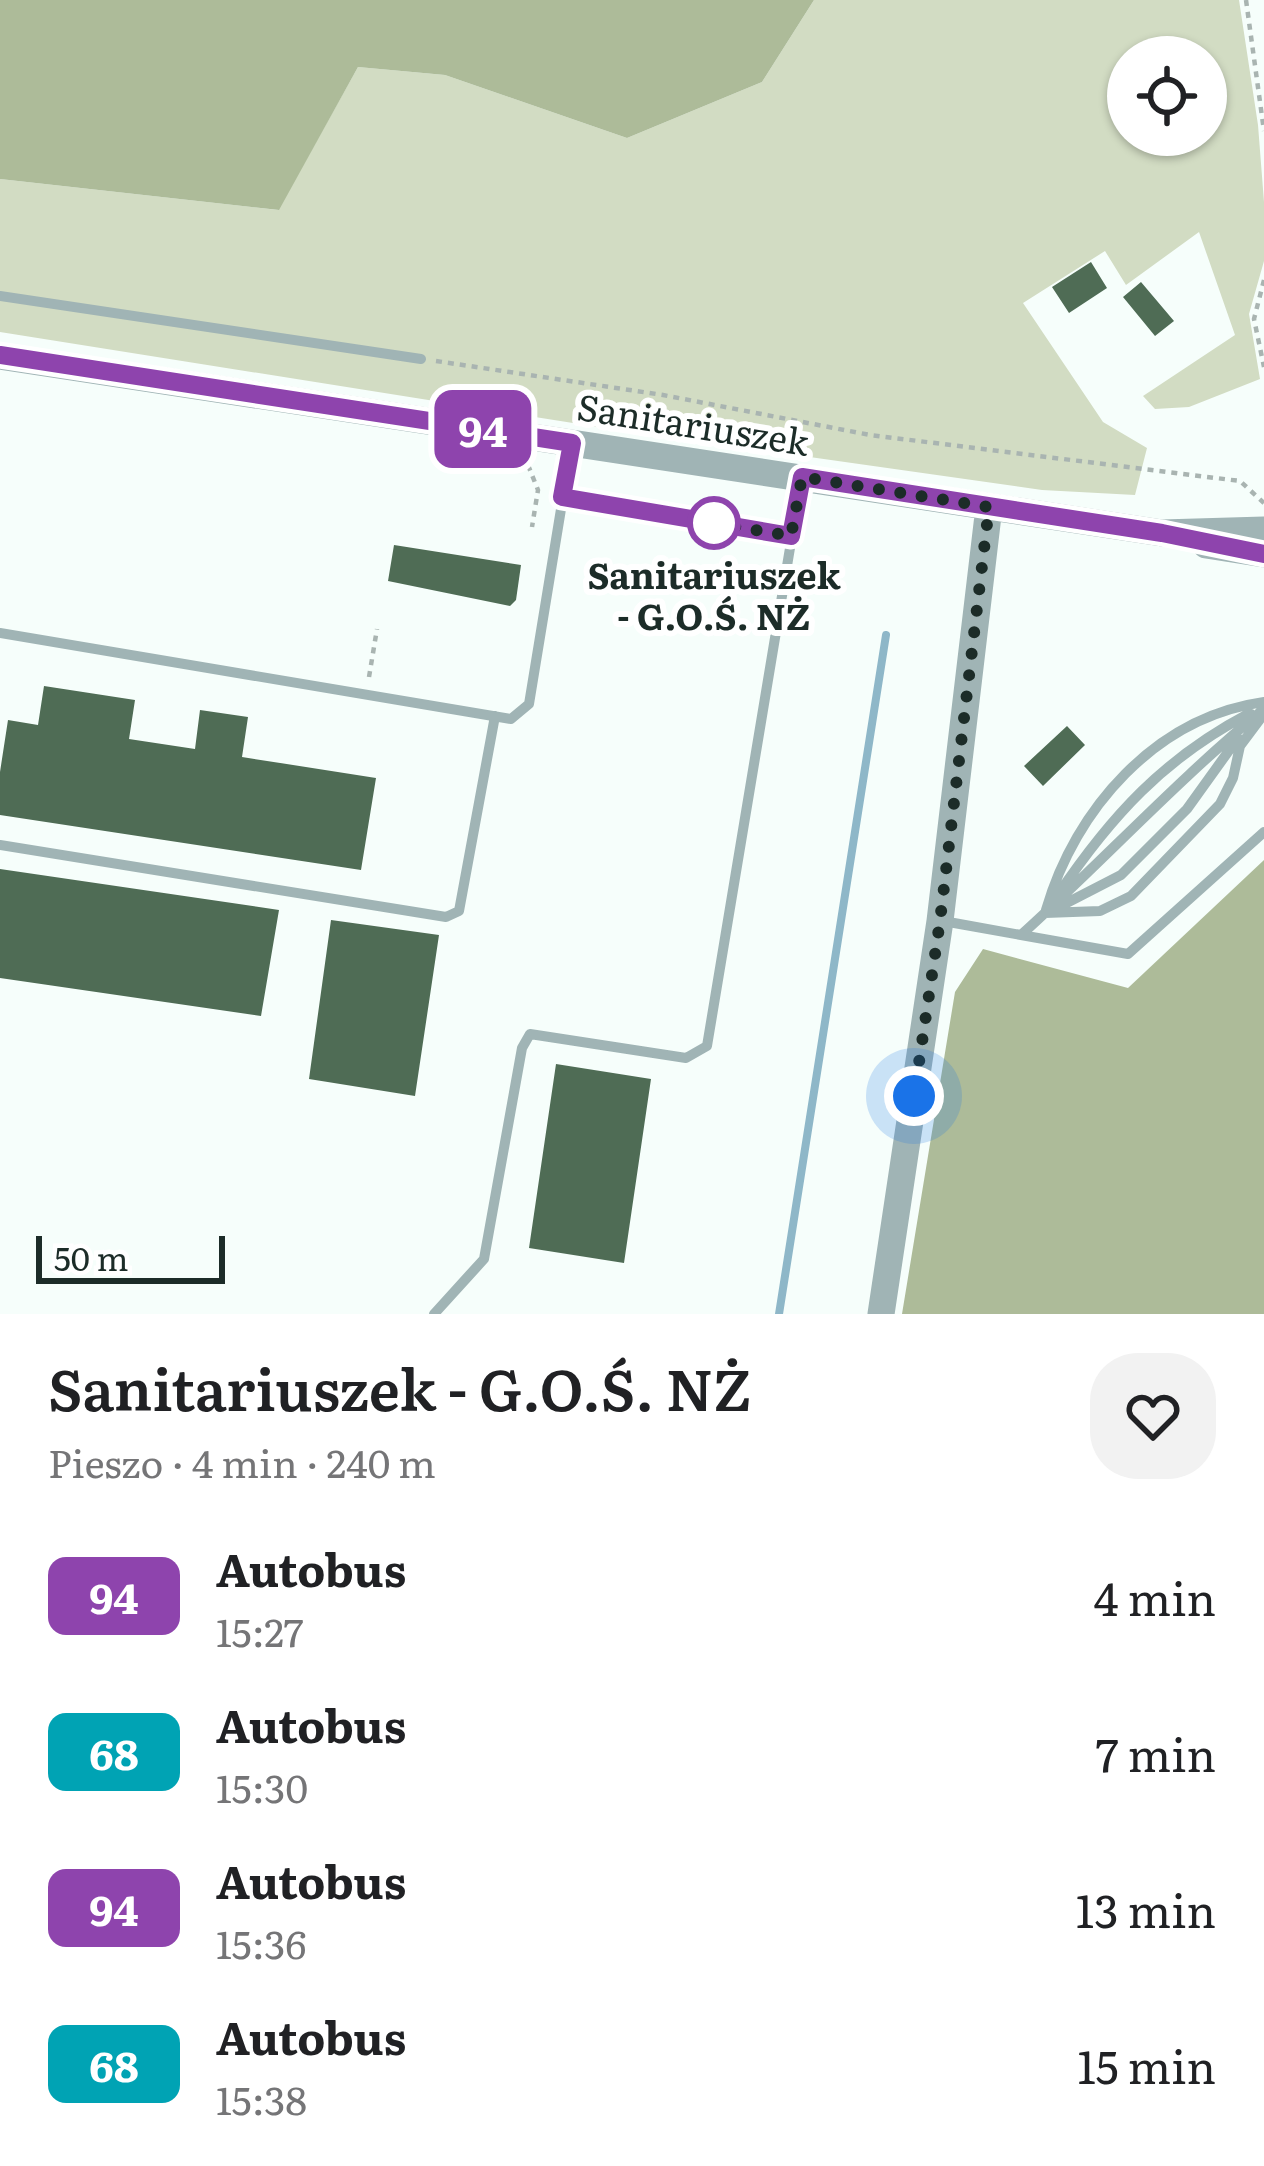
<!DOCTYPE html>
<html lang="pl">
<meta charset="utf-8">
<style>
body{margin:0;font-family:Literata,serif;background:#f2f2f2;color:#202124;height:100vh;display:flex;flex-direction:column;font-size:45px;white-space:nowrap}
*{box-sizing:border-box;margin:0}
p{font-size:39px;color:#757577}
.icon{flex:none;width:66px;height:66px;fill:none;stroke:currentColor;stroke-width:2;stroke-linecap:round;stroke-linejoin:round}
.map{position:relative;height:1314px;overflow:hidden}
.drawer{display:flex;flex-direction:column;background:#fff;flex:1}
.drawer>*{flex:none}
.badge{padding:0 24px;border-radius:18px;font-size:42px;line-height:78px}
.fabs{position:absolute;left:1107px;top:36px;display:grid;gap:24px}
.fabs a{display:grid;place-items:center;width:120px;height:120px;border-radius:50%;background:#fff;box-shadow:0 3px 9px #0004;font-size:60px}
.scale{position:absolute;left:36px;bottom:30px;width:189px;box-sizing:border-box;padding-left:12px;border:6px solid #1c2c28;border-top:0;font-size:33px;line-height:42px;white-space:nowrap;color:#1c2c28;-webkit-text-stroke:9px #fff;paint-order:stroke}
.you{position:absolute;width:60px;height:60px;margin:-30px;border:9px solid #fff;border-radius:50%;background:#1a73e8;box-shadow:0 0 0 18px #1a73e833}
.map>.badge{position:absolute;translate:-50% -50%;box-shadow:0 0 0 6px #fff}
.round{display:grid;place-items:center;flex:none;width:126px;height:126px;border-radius:48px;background:#f2f2f2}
.summary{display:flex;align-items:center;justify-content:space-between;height:204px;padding:0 48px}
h1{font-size:57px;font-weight:600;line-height:90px}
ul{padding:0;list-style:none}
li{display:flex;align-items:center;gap:36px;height:156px;padding:0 48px}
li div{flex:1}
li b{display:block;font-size:45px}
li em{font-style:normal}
li .badge{min-width:132px;font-weight:700;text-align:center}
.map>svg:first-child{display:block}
</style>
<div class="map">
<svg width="1264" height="1314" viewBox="0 0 1264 1314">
<rect width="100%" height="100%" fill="#f6fefb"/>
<path fill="#d2dcc3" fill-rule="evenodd" d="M814 0H1239L1258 125 1264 202V261L1249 314 1260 379 1189 407 1155 409 1143 396 1235 335 1199 232 1126 285 1105 251 1023 303 1103 422 1147 448 1135 495 1042 490 611 429 0 332V179L278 210 358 67 445 75 627 138 762 82ZM1128 57H1206V135H1128Z"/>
<path fill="#adbb99" d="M0 0H814L762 82 627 138 445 75 358 67 279 210 0 179Z
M1264 860V1314H902L955 992 983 949 1128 988Z"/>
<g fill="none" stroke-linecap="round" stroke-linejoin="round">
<path stroke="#8eb7c8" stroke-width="8" d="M779 1314 886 635"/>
</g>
<path fill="#4f6c55" d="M1091 262 1107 288 1069 313 1052 287Z
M1141 282 1174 321 1155 336 1123 297Z
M394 545 521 565 516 600 510 606 388 581Z
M44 686 135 700 129 739 195 749 200 710 248 717 242 757 376 778 361 870 0 815V772L8 720 38 725Z
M1067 726 1085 745 1043 786 1024 766Z
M0 869 279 910 261 1016 0 978Z
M331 920 439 935 415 1096 309 1079Z
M556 1064 651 1079 624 1263 529 1248Z"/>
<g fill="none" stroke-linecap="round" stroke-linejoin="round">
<path stroke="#a9b4b1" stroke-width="4.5" stroke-dasharray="6 6" stroke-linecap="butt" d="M1246 0 1264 131
M1264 280 1254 319 1264 367
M436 361 663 395 870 435 1240 481 1264 503
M528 465 538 490 532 527
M369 677 377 629"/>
<path stroke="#a0b4b5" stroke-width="10" d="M0 296 421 359
M571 446 563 497 792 536 801 480
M0 633 511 719 529 704 563 497
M0 845 446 917 459 911 495 716
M1057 896C1111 816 1164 758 1250 713
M1046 910C1075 809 1156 717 1264 702
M1053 910 1121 875 1187 809 1238 738
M1045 913 1100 911 1131 896 1220 804 1233 778 1240 746 1261 718
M943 921 1021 935C1103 861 1178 779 1264 709
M1021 935 1128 954 1264 832
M434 1314 484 1259 522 1048 530 1034 686 1058 707 1046 792 536"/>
<path stroke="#a0b4b5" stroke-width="27" d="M0 356 1162 533 1264 530
M1206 545 1264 554
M881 1314 940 921 989 507"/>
</g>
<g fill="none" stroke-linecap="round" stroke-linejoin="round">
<g stroke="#fff" stroke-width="27">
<path id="line" d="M0 355 572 443 562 497 791 536 802 477 1162 533 1264 554"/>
</g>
<use href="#line" stroke="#8e44ad" stroke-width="18"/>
<path stroke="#1c2c28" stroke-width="12" stroke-dasharray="0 21.6" d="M714 523 791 536 802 477 989 507 940 921 914 1096"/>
</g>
<circle fill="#fff" stroke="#8e44ad" stroke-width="6" cx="714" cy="523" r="24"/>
<g text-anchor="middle" stroke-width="12" stroke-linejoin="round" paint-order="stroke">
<g font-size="36" fill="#1c2c28" stroke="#fff">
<text transform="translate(693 425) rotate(9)" y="13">Sanitariuszek</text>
</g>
<g font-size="36" font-weight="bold" fill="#1c2c28" stroke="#fff">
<text x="714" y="589">Sanitariuszek<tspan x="714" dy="41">- G.O.Ś. NŻ</tspan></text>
</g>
</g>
</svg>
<div class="fabs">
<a><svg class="icon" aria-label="locate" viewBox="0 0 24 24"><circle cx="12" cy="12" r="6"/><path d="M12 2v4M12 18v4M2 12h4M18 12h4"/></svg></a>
</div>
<div class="scale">50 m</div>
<div class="you" style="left:914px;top:1096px"></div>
<b class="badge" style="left:483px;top:429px;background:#8e44ad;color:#fff">94</b>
</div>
<section class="drawer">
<div class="summary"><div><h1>Sanitariuszek - G.O.Ś. NŻ</h1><p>Pieszo · 4 min · 240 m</p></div><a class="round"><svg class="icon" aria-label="heart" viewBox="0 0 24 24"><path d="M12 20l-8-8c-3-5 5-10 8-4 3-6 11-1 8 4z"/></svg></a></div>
<ul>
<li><span class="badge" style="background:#8e44ad;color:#fff">94</span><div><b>Autobus</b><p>15:27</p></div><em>4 min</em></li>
<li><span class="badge" style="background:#00a3b4;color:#fff">68</span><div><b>Autobus</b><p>15:30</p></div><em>7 min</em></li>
<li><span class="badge" style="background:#8e44ad;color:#fff">94</span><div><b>Autobus</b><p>15:36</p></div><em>13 min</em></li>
<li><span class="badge" style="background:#00a3b4;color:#fff">68</span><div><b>Autobus</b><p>15:38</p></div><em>15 min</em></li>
</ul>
</section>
